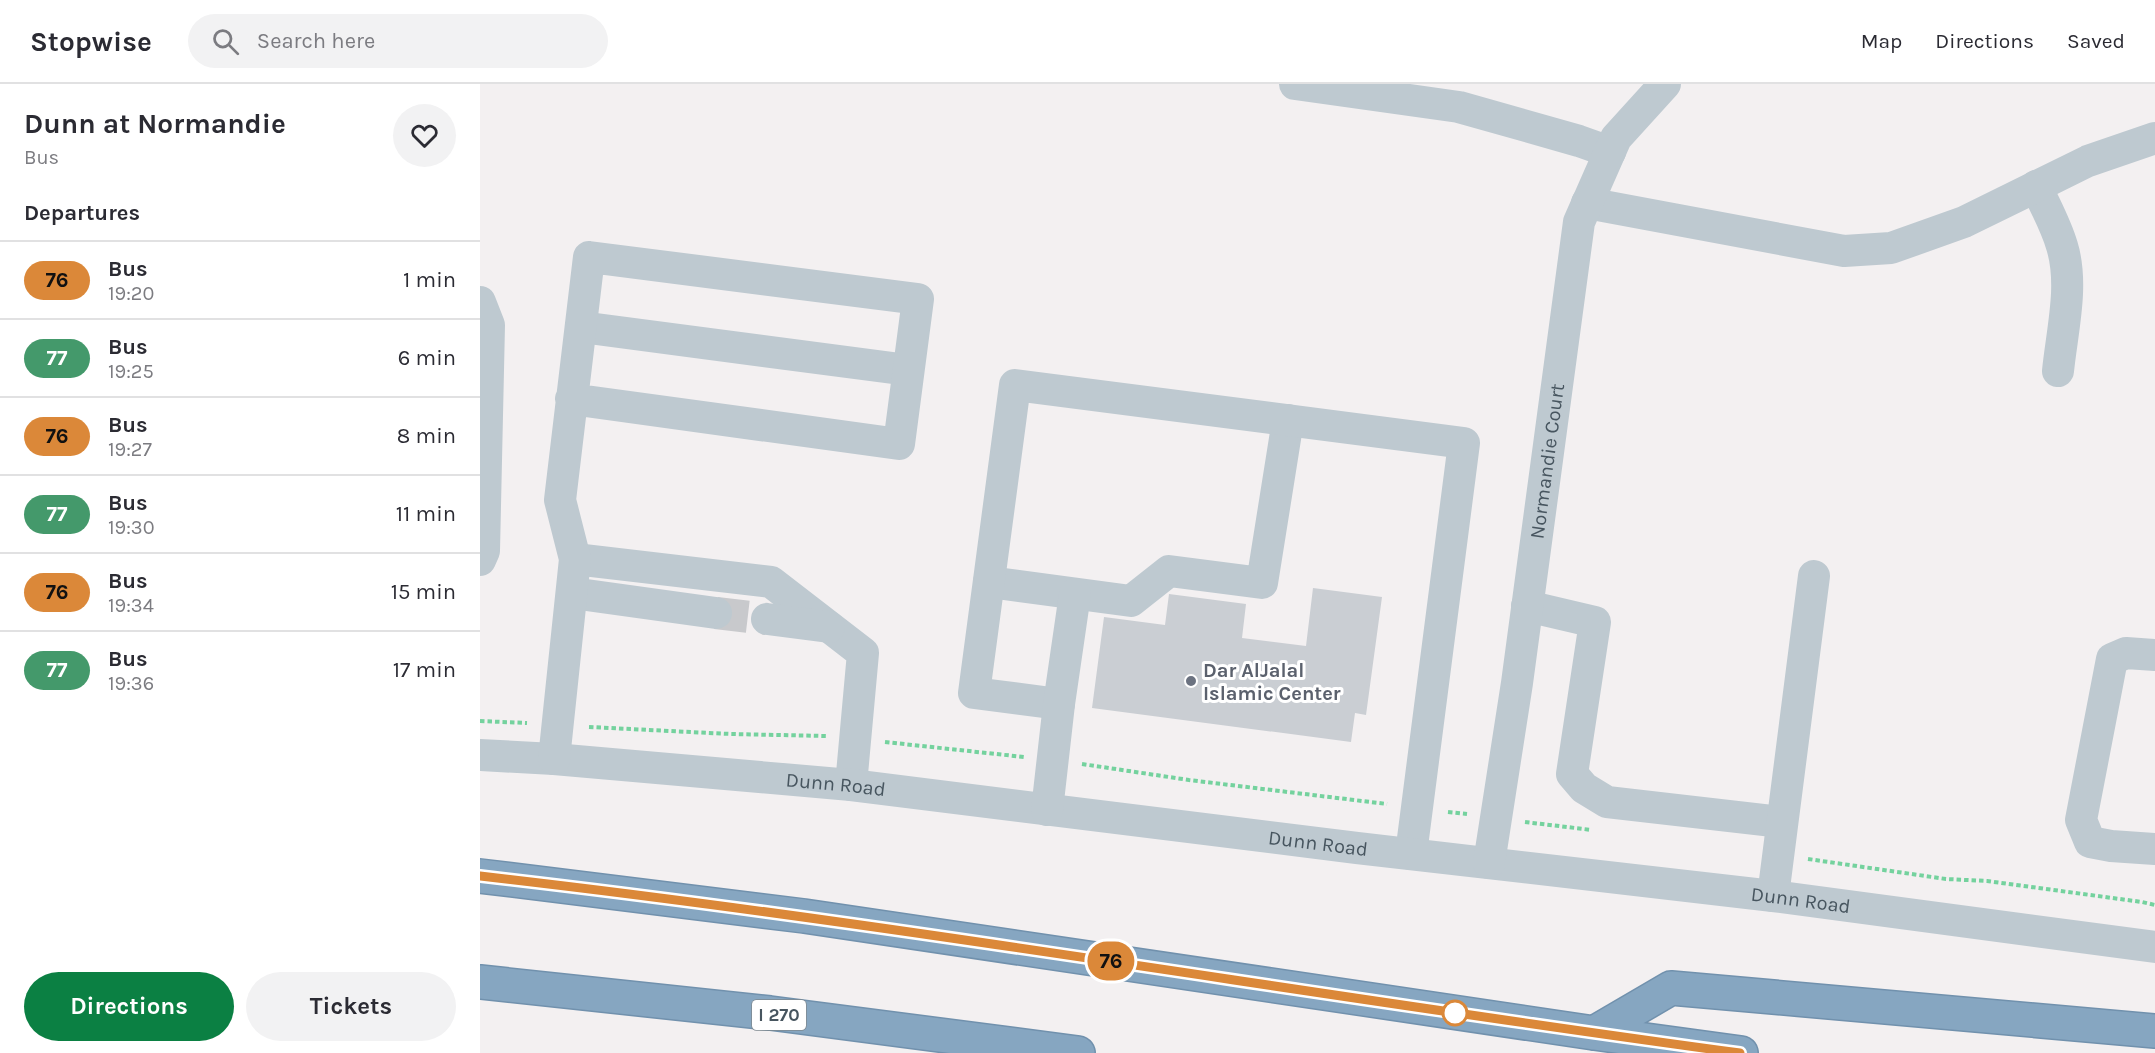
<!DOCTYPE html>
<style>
body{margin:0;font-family:Karla,sans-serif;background:#f2f2f3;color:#2b2b33;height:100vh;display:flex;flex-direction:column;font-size:22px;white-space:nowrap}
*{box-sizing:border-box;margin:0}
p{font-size:20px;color:#7c7c81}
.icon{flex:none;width:33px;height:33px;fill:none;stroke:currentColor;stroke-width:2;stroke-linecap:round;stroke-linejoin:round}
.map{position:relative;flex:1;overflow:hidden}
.drawer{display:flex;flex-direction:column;background:#fff;width:480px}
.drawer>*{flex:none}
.badge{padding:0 12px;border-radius:20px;font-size:21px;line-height:39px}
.map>.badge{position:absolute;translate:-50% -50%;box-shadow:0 0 0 3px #fff}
h2{padding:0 24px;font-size:22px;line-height:54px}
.round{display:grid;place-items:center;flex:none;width:63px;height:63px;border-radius:32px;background:#f2f2f3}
.overview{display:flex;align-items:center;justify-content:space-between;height:102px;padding:0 24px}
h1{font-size:28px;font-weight:700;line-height:45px}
.cta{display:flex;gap:12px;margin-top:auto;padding:12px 24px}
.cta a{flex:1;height:69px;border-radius:36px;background:#0b8043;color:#fff;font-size:24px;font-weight:700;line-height:69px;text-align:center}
.cta a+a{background:#f2f2f3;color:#2b2b33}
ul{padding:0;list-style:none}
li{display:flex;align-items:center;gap:18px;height:78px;padding:0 24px;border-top:2px solid #e1e1e2}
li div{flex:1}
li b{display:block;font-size:22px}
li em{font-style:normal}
li .badge{min-width:66px;font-weight:700;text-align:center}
header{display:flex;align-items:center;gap:36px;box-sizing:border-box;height:84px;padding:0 30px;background:#fff;border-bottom:2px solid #e1e1e2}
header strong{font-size:28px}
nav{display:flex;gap:33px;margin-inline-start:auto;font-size:21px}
.search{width:420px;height:54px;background:#f2f2f3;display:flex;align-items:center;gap:15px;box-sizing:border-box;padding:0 21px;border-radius:33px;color:#7c7c81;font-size:22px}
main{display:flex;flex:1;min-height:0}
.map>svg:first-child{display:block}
</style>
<header>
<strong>Stopwise</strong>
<div class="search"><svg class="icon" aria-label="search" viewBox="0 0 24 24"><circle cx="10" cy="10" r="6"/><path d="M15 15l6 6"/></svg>Search here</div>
<nav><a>Map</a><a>Directions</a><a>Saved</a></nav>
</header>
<main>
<section class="drawer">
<div class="overview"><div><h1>Dunn at Normandie</h1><p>Bus</p></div><a class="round"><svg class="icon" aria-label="heart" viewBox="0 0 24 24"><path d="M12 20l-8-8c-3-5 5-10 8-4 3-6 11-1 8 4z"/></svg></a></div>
<h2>Departures</h2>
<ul>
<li><span class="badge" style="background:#db8839;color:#111">76</span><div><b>Bus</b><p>19:20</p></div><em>1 min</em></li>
<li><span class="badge" style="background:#44996b;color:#fff">77</span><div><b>Bus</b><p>19:25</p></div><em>6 min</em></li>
<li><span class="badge" style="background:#db8839;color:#111">76</span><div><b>Bus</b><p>19:27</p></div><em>8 min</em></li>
<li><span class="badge" style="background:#44996b;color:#fff">77</span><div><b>Bus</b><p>19:30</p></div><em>11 min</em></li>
<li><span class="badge" style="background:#db8839;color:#111">76</span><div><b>Bus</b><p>19:34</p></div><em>15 min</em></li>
<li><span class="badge" style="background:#44996b;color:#fff">77</span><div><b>Bus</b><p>19:36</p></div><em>17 min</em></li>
</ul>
<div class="cta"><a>Directions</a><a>Tickets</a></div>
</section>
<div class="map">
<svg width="1675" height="969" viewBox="0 0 1675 969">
<rect width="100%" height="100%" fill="#f3f0f1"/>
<path fill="#caced3" d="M833 504 902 513 886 631 875 629 871 658 612 624 624 533 685 541 689 510 766 520 762 554 826 562Z"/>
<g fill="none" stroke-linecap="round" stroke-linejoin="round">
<path stroke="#c8c9cc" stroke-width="32" stroke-dasharray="32 16" stroke-linecap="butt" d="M236 529 287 535"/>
<g stroke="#7191ad" stroke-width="36">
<path id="highway" d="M0 792 324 832 1114 949 1261 969
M0 898 290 929 598 969
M1114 949 1191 904 1675 947"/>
</g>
<path stroke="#74d29e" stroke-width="4" stroke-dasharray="4.5 3" stroke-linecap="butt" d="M0 637 47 639
M109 643 251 650 347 652
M405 658 544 673
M602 680 709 696 907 720
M968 728 987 730
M1045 738 1112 746
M1328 775 1466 795 1507 797 1662 818 1675 821"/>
<g stroke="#bec9d0" stroke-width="32">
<path d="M815 0 979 23 1099 57 1130 68"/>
<path d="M1556 102C1565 122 1576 141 1582 162 1594 201 1582 247 1578 287"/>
<path d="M1107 119 1364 167 1411 164 1484 138 1608 77 1675 54"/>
<path d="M0 218 9 241 4 467 0 476"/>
<path d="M101 243 428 286"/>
<path d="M95 475 291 498 383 569 371 701"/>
<path d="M509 498 651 517 689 487 782 499 808 336"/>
<path d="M92 509 236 529"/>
<path d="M1047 522 1115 538 1092 690 1104 704 1127 718 1302 738"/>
<path d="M287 535 349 543"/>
<path d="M1675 571 1646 569 1632 575 1601 736 1610 758 1631 762 1675 765"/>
<path d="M579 620 494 609 535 301 984 359 931 770"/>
<path id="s1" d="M0 671 74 675 371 701 877 764 1293 812 1675 863"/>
<path d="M74 675 95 475 80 416 109 173 438 215 419 360 91 315"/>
<path d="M567 726 579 620 595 510"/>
<path id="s2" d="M1009 779 1037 599 1099 138 1136 54 1185 0"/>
<path d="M1293 812 1334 492"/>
</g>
<use href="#highway" stroke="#86a6c1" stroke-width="33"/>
</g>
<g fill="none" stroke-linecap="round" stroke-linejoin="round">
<g stroke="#fff" stroke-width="14">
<path id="line" d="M0 792C422 840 840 913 1260 969"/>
</g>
<use href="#line" stroke="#db8839" stroke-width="9"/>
</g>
<circle fill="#6b7280" stroke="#fff" stroke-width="2" cx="711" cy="597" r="6"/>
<circle fill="#fff" stroke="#db8839" stroke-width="3" cx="975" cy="929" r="12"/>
<g text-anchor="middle" stroke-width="6" stroke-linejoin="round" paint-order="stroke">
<rect fill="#fff" stroke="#7e888f" stroke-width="1.5" x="272" y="916" width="54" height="30" rx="4.5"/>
<g font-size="18" font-weight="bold" fill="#47555f">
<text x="299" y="937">I 270</text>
</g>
<g font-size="20" fill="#47555f" stroke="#fff">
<text dy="7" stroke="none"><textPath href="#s2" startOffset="406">Normandie Court</textPath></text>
<text dy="7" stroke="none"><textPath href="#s1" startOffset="357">Dunn Road</textPath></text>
<text dy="7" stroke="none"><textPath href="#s1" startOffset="843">Dunn Road</textPath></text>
<text dy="7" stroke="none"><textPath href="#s1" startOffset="1329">Dunn Road</textPath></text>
</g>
<g font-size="20" font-weight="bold" fill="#5b616d" stroke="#fff" text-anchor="start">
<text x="723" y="593">Dar AlJalal<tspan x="723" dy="23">Islamic Center</tspan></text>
</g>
</g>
</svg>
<b class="badge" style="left:631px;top:877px;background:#db8839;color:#111">76</b>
</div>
</main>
